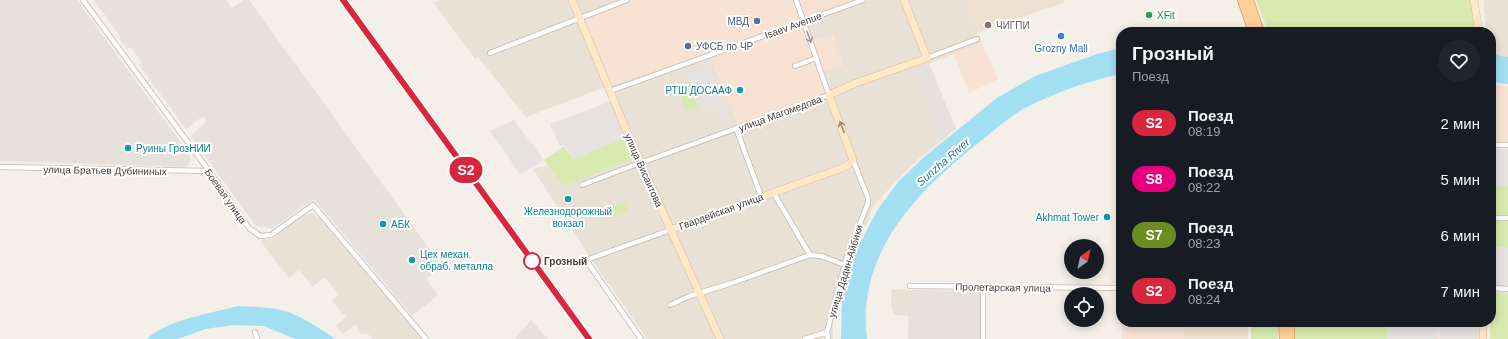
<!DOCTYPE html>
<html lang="ru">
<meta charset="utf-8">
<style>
body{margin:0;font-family:Arial,sans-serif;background:#20242c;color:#f1f3f6;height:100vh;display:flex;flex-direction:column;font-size:15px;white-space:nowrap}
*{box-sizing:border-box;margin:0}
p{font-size:13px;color:#9ea1a6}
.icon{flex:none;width:22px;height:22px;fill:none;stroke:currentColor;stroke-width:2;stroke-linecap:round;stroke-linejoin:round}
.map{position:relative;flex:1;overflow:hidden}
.drawer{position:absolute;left:1116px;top:27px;width:380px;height:300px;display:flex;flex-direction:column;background:#171b24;border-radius:16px;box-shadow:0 2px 10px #0003}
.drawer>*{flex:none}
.badge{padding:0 8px;border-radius:13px;font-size:14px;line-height:26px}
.needle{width:26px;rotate:33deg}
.controls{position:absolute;left:1064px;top:239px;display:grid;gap:8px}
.controls a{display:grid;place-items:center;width:40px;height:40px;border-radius:50%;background:#171b24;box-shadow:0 2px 10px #0003;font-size:20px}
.map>.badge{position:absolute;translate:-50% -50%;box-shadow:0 0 0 2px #fff}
.round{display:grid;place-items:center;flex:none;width:42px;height:42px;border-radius:21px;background:#20242c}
.headline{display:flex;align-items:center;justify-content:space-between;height:68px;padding:0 16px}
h1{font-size:19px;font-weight:700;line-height:30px}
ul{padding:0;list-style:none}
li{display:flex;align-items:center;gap:12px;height:56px;padding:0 16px}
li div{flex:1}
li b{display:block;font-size:15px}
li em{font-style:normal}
li .badge{min-width:44px;font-weight:700;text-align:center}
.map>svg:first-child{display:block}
</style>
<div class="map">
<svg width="1508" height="339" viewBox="0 0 1508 339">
<rect width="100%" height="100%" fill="#f4efe8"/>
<path fill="#e9e0d6" d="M440 0H626L709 55 823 72 843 65 833 35 812 41 805 23 871 0H966L982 43 914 69 940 142 922 156 896 181 872 208 868 221 849 258 848 266 833 317V339H647L594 263 533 169 573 159 626 136 605 87 526 117 478 57 475 59 434 3Z
M1483 0H1508V57L1500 56 1491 51V32H1486Z
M307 214H312L321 219 422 339H373L368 334H361L356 324 343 334 336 326 346 317 332 301 339 294 324 277 313 287 299 270 289 278 261 242 263 239 267 240 273 238 302 216Z
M892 289 909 290V316L894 315 891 305Z"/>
<path fill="#f7e2d3" d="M626 0H871L805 23 812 41 833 34 843 65 823 72 830 94 738 124 709 55 605 87 576 19Z
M982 43 998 79 969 93 954 54Z
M1491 85 1508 86V142H1491Z
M1122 322H1184V339H1122Z
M1438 322H1479V339H1438Z"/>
<path fill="#e7e1dd" d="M0 0H77L189 154 191 161 188 165 185 167 0 161Z
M94 0H226L232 8 243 0H249L442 266 426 279 438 295 412 316 314 199 272 229 255 225 191 136 207 121 203 116 186 129 139 65 142 63 131 47 127 49 119 38 120 36Z
M929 63 956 129 940 142 913 69Z
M909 290 982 291 981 339H908Z
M531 320 548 339H515Z"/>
<path fill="#eee1d2" d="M966 0H1064L1065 2 980 32 979 35Z
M1184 322H1248V339H1184Z"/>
<path fill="#d9eab0" d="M1256 0H1470L1476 32H1270L1267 29Z
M689 83 698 107 686 111 677 87Z
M623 139 632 158 569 184 568 185H563L544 160 564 146 573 159Z
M1491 186H1508V248L1491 247Z
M624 201 628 211 611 218 607 209Z
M1491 294H1508V339H1490Z
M1251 322H1278V339H1251Z
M1295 322H1387V339H1295Z"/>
<path fill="#e6e2e0" d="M709 66 730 122 725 125 716 105 700 112 686 75Z
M611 101 627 136 573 159 565 145 560 146 550 124Z
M514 120 544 160 520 174 490 131Z
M1491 149H1508V186H1491Z
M1491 247 1508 248V294H1491Z
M1387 322H1438V339H1387Z
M1439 328H1476L1477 339H1440Z"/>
<path fill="#a3dff2" d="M1121 48V74C1088 81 1057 92 1027 107 1008 117 992 132 976 145 915 193 856 255 867 339H841L842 302 852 258 878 209 899 181 924 157 997 98 1035 76 1097 54Z
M1491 51 1500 56 1508 57V84L1491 82Z
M238 306C255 307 275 307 291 313 305 319 323 330 335 339H295L264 326 234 325 205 329 178 339H147C166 320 212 313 238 306Z"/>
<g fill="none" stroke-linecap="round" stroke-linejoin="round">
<g stroke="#c3b8ad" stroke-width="6">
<path id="street" d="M83 0 209 171 249 228 260 236 271 235 313 205 426 339
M490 53 627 0
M927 58 977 39
M795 66 816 58
M610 91 863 0
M736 128 761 196
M1491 145H1508
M0 167 209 171
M582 185 621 170 829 95 796 0
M773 192 810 255
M1491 218H1508
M910 286 1121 288
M983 287V339
M1491 288 1508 289
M670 305 690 296 732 283 810 255 821 256 845 265
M255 332 257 339
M641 339 586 260 670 230
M805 339 827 332
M828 339 827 332 847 256 868 203V198L853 160"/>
</g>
<g stroke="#d9bd99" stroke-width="8">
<path id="secondary" d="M572 0 632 144 720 339
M1474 0 1479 32
M670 230 842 168 848 165 853 160 829 95 856 83 927 58 904 0
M1483 322V339"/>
</g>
<g stroke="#e7aa63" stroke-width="10">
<path id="primary" d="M1242 0 1253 32
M1249 0 1260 32
M1283 322 1284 339
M1290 322V339"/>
</g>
<use href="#street" stroke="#fff" stroke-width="4.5"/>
<use href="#secondary" stroke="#ffe8c8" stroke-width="7"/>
<use href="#primary" stroke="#ffd097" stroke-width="8"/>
<path stroke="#979797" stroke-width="1.5" stroke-dasharray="5 5" stroke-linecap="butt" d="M343 0 589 339"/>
</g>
<defs><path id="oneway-shaft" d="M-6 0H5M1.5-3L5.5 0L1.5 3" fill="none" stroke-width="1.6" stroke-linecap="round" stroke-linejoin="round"/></defs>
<use stroke="#a49e9a" href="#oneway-shaft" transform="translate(809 37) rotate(70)"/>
<use stroke="#9a8a78" href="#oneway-shaft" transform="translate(842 127) rotate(-111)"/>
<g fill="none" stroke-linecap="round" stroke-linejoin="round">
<g stroke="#fff" stroke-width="9">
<path id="line" d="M343 0 589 339"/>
</g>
<use href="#line" stroke="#d7263d" stroke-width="6"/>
</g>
<circle fill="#2e9e5b" stroke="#fff" stroke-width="1.5" cx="1149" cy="15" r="4"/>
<g fill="#5c6f8a" stroke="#fff" stroke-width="1.5">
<circle cx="757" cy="21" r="4"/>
<circle cx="688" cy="46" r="4"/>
</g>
<circle fill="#8d6e63" stroke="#fff" stroke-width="1.5" cx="988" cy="25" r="4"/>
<circle fill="#3f7fe0" stroke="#fff" stroke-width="1.5" cx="1061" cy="36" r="4"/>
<g fill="#0f9aa8" stroke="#fff" stroke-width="1.5">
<circle cx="740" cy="90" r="4"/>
<circle cx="128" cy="148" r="4"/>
<circle cx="568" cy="199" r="4"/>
<circle cx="1107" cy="217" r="4"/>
<circle cx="383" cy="224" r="4"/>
<circle cx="412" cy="260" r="4"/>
</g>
<circle fill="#fff" stroke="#d7263d" stroke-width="2" cx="532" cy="261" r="8"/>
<g text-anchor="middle" stroke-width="4" stroke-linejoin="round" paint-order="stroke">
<g font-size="10" fill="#27864d" stroke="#fff" text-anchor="start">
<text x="1157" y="19">XFit</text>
</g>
<g font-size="10" fill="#4e5e75" stroke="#fff" text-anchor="end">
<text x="749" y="25">МВД</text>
<text x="696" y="50" text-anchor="start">УФСБ по ЧР</text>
</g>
<g font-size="10" fill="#483e36" stroke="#fff">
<text transform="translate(793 25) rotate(-20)" y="4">Isaev Avenue</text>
<text transform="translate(780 113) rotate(-20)" y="4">улица Магомедова</text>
<text transform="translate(105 170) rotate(1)" y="4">улица Братьев Дубининых</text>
<text transform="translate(644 170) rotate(66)" y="4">улица Висаитова</text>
<text transform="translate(226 196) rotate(55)" y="4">Боевая улица</text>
<text transform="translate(721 211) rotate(-20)" y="4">Гвардейская улица</text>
<text transform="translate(845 271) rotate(-73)" y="4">улица Дадин-Айбики</text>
<text transform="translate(1003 287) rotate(1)" y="4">Пролетарская улица</text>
</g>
<g font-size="10" fill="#785e54" stroke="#fff" text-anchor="start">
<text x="996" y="29">ЧИГПИ</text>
</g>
<g font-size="10" fill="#366cbe" stroke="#fff">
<text x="1061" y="52">Grozny Mall</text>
</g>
<g font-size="10" fill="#0d838f" stroke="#fff" text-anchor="start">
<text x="732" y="94" text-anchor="end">РТШ ДОСААФ</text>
<text x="136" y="152">Руины ГрозНИИ</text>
<text x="568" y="215" text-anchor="middle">Железнодорожный<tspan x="568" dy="12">вокзал</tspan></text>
<text x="1099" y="221" text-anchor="end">Akhmat Tower</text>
<text x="391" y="228">АБК</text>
<text x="420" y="258">Цех механ.<tspan x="420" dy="12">обраб. металла</tspan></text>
</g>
<g font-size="10" font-weight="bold" fill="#483e36" stroke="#fff" text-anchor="start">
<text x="544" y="265">Грозный</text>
</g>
<g font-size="11" font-style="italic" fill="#277a97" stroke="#fff">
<text transform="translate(943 162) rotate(-41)" y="4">Sunzha River</text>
</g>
</g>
</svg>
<div class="controls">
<a><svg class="needle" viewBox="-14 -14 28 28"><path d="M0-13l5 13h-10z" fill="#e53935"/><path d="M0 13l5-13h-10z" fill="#9ea1a6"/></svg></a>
<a><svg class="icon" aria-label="locate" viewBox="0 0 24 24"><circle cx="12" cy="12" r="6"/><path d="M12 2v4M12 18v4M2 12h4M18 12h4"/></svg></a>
</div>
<b class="badge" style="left:466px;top:170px;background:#d7263d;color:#fff">S2</b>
<section class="drawer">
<div class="headline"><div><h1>Грозный</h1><p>Поезд</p></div><a class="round"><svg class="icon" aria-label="heart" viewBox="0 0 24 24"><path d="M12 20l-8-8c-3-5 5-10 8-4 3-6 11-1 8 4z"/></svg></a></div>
<ul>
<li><span class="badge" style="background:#d7263d;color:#fff">S2</span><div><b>Поезд</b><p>08:19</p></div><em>2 мин</em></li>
<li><span class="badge" style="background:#e6007e;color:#fff">S8</span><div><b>Поезд</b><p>08:22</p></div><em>5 мин</em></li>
<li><span class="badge" style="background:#6b8e23;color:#fff">S7</span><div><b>Поезд</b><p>08:23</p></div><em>6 мин</em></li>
<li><span class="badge" style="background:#d7263d;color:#fff">S2</span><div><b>Поезд</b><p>08:24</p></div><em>7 мин</em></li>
</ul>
</section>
</div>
